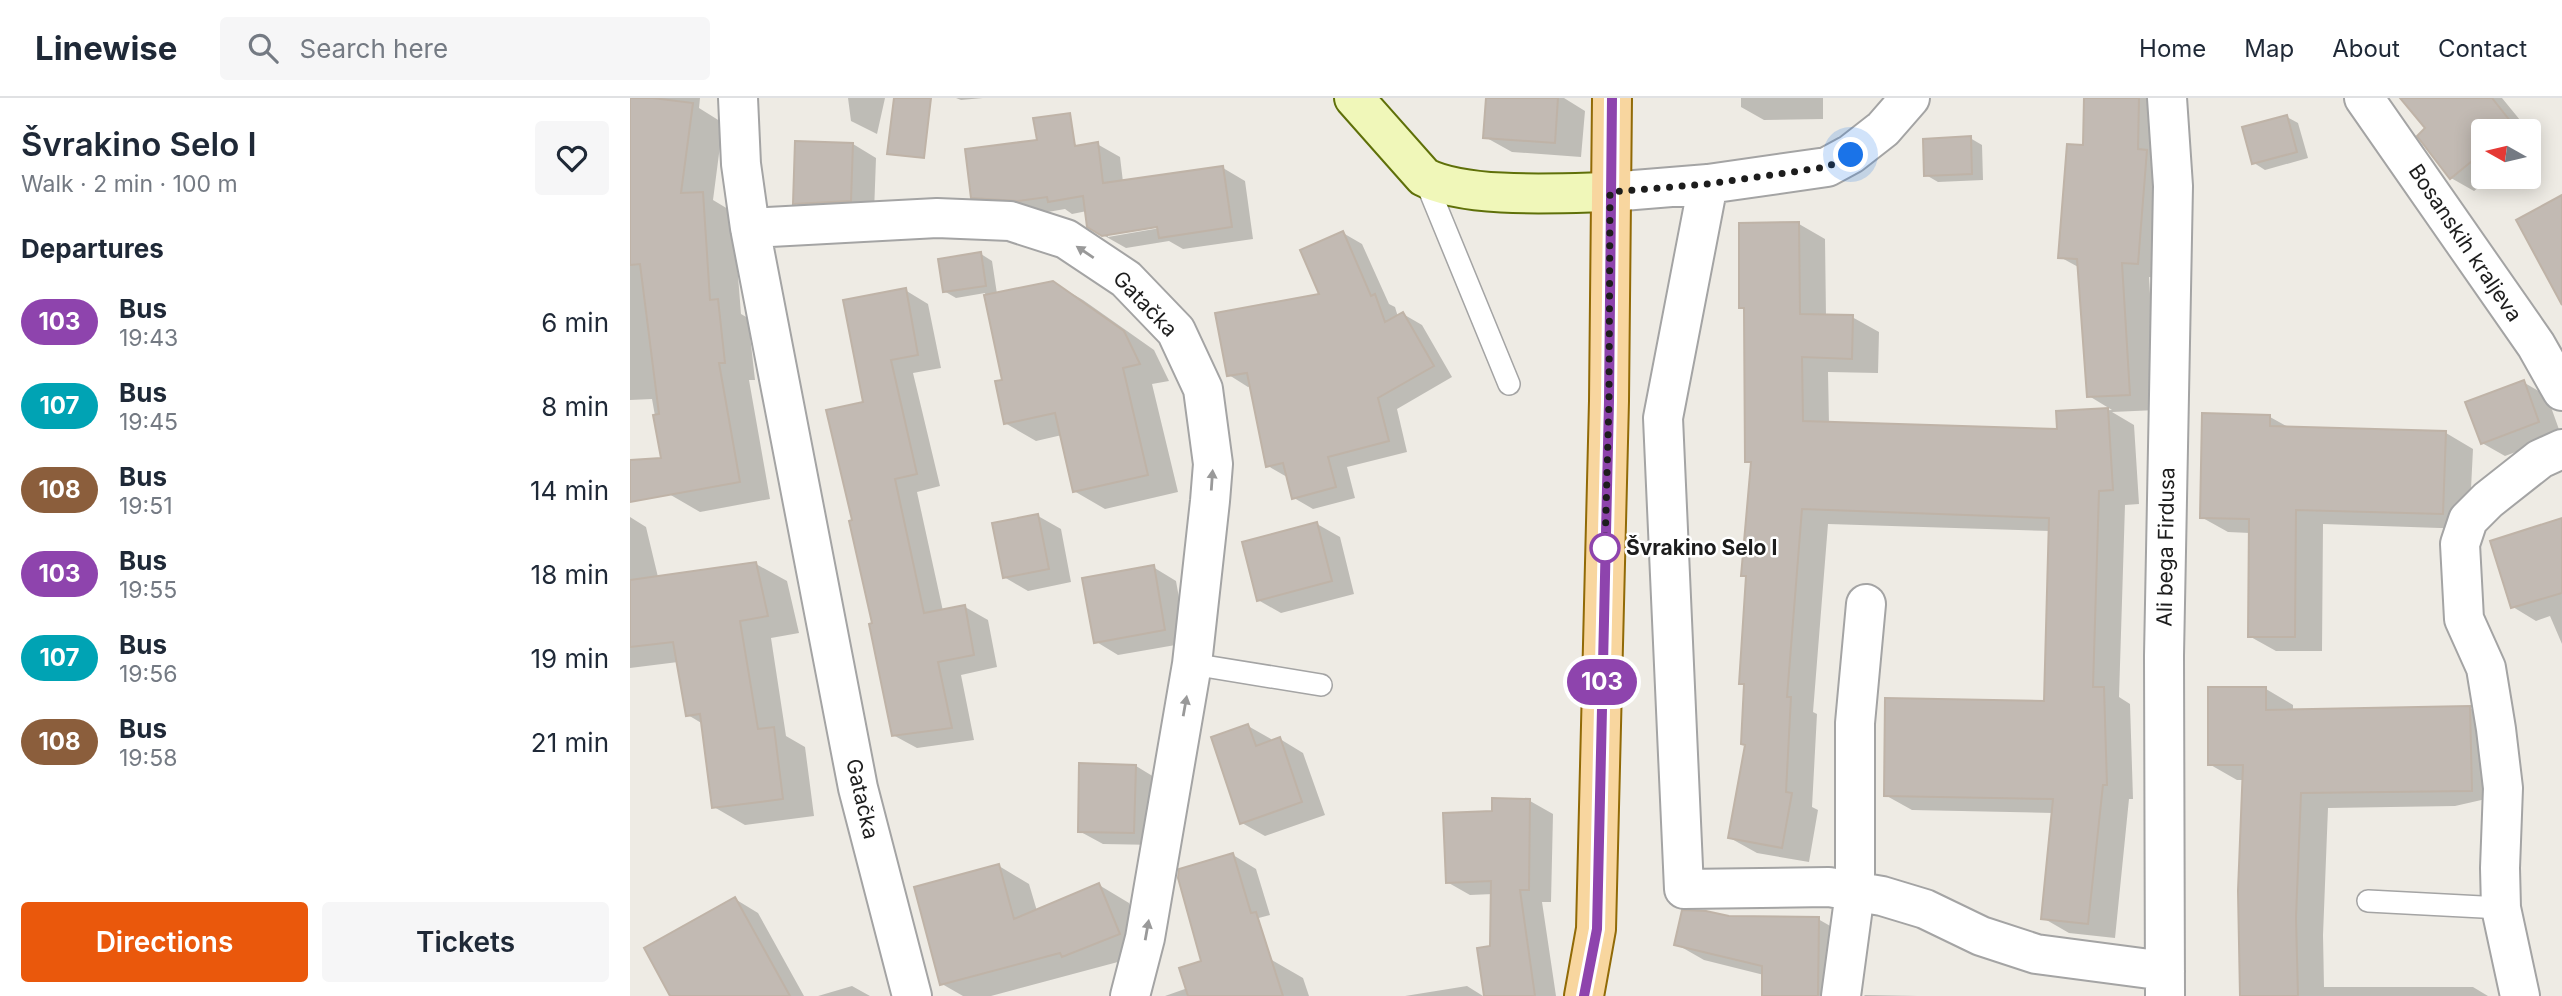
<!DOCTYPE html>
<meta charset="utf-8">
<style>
body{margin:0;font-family:Inter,sans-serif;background:#f6f6f7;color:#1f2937;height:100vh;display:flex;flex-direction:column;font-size:26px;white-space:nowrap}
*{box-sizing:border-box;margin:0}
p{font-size:23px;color:#747a83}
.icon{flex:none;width:38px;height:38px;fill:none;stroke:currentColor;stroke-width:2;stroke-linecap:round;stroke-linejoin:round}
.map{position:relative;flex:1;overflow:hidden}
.side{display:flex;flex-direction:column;background:#fff;width:630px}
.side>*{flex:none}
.badge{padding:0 14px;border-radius:23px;font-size:24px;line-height:46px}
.needle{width:46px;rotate:278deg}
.fabs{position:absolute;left:1841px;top:21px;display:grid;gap:14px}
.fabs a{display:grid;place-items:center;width:70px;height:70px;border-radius:7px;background:#fff;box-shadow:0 4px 18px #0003;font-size:35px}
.you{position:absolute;width:35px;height:35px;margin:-18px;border:5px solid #fff;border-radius:50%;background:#1a73e8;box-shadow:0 0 0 10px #1a73e833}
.map>.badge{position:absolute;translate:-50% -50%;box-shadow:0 0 0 4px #fff}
h2{padding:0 21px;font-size:26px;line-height:63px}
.round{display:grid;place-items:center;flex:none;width:74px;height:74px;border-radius:7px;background:#f6f6f7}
.headline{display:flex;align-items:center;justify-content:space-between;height:119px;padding:0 21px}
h1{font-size:33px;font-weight:600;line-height:52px}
.action{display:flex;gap:14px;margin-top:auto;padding:14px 21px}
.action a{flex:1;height:80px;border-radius:7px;background:#ea580c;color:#fff;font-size:28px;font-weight:600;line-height:80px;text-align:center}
.action a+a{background:#f6f6f7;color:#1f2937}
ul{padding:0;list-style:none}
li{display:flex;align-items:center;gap:21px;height:84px;padding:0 21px}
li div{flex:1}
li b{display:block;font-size:26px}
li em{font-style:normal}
li .badge{min-width:77px;font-weight:700;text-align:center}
header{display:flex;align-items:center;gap:42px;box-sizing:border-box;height:98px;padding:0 35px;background:#fff;border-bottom:2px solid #e0e1e3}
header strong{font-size:33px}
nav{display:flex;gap:38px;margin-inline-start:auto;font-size:24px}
.search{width:490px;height:63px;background:#f6f6f7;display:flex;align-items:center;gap:18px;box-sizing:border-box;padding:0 24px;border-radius:7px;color:#747a83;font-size:26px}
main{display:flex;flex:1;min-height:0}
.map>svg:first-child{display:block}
</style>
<header>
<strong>Linewise</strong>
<div class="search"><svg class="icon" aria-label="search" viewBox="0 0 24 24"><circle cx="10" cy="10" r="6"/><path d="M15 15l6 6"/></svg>Search here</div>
<nav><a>Home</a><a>Map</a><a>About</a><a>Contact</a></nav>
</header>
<main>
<section class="side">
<div class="headline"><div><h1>Švrakino Selo I</h1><p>Walk · 2 min · 100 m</p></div><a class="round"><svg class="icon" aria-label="heart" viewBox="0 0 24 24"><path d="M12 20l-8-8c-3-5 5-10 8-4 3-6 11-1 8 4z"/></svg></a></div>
<h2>Departures</h2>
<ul>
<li><span class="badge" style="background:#8e44ad;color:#fff">103</span><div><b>Bus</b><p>19:43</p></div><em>6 min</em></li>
<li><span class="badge" style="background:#00a3b4;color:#fff">107</span><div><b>Bus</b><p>19:45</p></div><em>8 min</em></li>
<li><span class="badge" style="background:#8b5e3c;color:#fff">108</span><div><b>Bus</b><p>19:51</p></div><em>14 min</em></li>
<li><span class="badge" style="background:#8e44ad;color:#fff">103</span><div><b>Bus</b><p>19:55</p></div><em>18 min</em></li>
<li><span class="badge" style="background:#00a3b4;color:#fff">107</span><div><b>Bus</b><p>19:56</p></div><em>19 min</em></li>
<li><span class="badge" style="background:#8b5e3c;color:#fff">108</span><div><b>Bus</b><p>19:58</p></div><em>21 min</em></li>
</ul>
<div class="action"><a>Directions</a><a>Tickets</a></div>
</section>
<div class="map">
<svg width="1932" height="898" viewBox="0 0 1932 898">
<rect width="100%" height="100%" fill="#eeebe4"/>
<path fill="#0003" fill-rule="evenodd" d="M0 0H70L69 10 93 25 83 102 103 114 111 216 118 220 125 282H119L140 401 70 414 39 396 22 301 0 302Z
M218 0H255L247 36 221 23Z
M326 0H353L331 2Z
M858 0H934L955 13 951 59 882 54 855 39Z
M1111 0H1193V21L1134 22 1111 9Z
M1456 0H1537L1536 181 1519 179 1527 312 1482 314 1504 327 1509 406 1495 407 1489 599 1500 606 1503 701H1499L1485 840 1439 835 1413 820 1423 715 1282 712 1255 697 1416 605 1421 433 1198 426 1183 614 1187 616 1182 709 1188 712 1179 764 1127 755 1100 740 1117 648 1116 588 1111 585 1118 480 1113 477 1122 366 1117 363 1116 212 1111 209 1169 126 1195 141 1196 218 1222 219 1249 234 1248 275 1198 274 1199 326 1429 333 1428 315 1482 312 1459 298 1450 170 1430 159 1455 49Z
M1773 0H1872L1899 33H1853V79H1862L1844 93 1821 80 1798 31Z
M1657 19 1668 25 1678 60 1635 72 1624 65Z
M1899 33 1906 43 1899 49Z
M1340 40 1352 47 1353 82 1308 84 1296 77Z
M223 46 246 60 244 115 188 118 165 105Z
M467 46 490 59 493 84 593 70 615 83 623 141 553 151 539 143 496 150 473 137 457 113 442 116 435 111 412 115 366 111 343 98 440 54ZM536 126V129L478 139V136Z
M713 135 732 146 759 206 765 209 768 219 773 216 792 227 822 279 767 311 777 354 717 369 725 400 683 411 664 400 657 379 638 368 621 288 618 289 599 277 691 197Z
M351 156 362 163 367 196 422 184 453 202 524 252 539 283 522 286 548 394 475 411 444 393 432 337 406 343 375 325 374 283 355 195 326 200 314 193Z
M275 192 298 206 311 270 283 275 310 388 287 394 313 513 335 509 358 522 367 569 331 577 344 642 287 650 263 637 224 423 235 305Z
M1893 284 1917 298 1931 337 1875 358 1852 345Z
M1640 319 1660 330 1816 335 1843 351 1839 431 1693 426 1692 553H1646L1619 538 1620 435 1598 434 1571 419Z
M408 418 431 431 441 484 398 493 374 479Z
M0 419 16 429 28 479 126 466 157 483 169 535 141 540 156 638 175 649 184 718 115 727 84 709 73 626 58 617 48 564 0 570Z
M1932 422V546L1920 518 1906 523 1883 509Z
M687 426 710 439 724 496 651 515 628 502Z
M523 469 546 483 557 545 488 557 465 543Z
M1636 591 1663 607V613L1840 610 1867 626 1869 698 1825 708 1698 710 1693 837 1694 889H1843L1858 898H1612L1614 682H1607L1579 666Z
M618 628 641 641 642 644 650 641 673 655 695 717 635 738 612 725Z
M506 668 529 682 527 747 473 746 449 733Z
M900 703 923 716 921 804H912L926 898H855L862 850 863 796 840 797 817 784 864 714Z
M603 757 626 771 640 817 583 832Z
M369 768 399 786 407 813 469 787 499 805 519 853 499 861 361 898H333L312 886Z
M105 801 128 815 174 898H42Z
M1099 820 1188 821 1216 837 1215 898H1134V877L1074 862 1046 846Z
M640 861 673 880 679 898H535Z
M222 888 240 898H188Z
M837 888 853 898H775Z
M1235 897 1288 898H1234Z"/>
<path fill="#c2bab3" stroke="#bfb3a7" stroke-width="2" d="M0 0H23L63 5 51 95 73 94 80 202 88 201 95 265H89L110 384 0 404V362L31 360 23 317 29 316 10 166 0 167Z
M264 0H301L294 60 257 56Z
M856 0H928L925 45 853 40Z
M1454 0H1509L1508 51 1517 52 1508 166 1492 165 1500 297 1457 299 1447 161 1428 160 1437 46 1453 47Z
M1770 0H1862L1888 33H1853V54L1820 81 1787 38 1795 30Z
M440 15 445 48 468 44 473 85 593 68 602 129 529 140 527 129 472 138 457 129 453 98 418 104 417 99 388 103 341 100 335 51 407 42 403 20Z
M1657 17 1667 54 1622 66 1612 29Z
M1341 38 1342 76 1294 78 1293 41Z
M165 43 223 45 221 103 163 106Z
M1932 97V207L1886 122Z
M1169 124 1170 216 1223 217 1222 261 1172 259 1173 323 1427 331 1426 313 1478 310 1483 392 1469 393 1463 589H1474L1477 687H1473L1458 826 1411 821 1423 701 1254 698 1255 600 1414 603 1419 420 1172 411 1157 599H1161L1156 694 1162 695 1152 750 1098 740 1115 647 1111 646 1114 586H1109L1116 478H1111L1121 364H1115L1114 210H1109V125Z
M713 133 741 198 745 196 755 224 773 214 804 268 748 300 759 343 698 359 706 389 662 401 653 365 636 369 617 275 597 278 585 215 689 196 670 152Z
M351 154 356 188 313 194 308 161Z
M423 183 494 233 510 266 493 270 518 377 443 394 425 315 374 326 365 283 372 282 354 197Z
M276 190 288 257 261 262 287 376 265 381 294 515 335 507 344 557 308 564 322 630 262 638 239 526 242 525 219 423 222 422 196 312 233 304 213 202Z
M1894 282 1909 324 1851 346 1835 304Z
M1572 315 1640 317V328L1816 333 1813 416 1666 412 1665 539H1618L1619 421 1570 420Z
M408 416 419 471 373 480 362 425Z
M1932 420V495L1881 510 1860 443Z
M687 424 702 483 627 503 612 444Z
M126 464 138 518 110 523 128 631 144 629 153 701 82 710 70 616 56 618 43 544 0 549V482Z
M524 467 535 532 464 545 452 480Z
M1578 589H1636V612L1840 608 1842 693 1671 695 1666 820 1668 898H1610L1608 793 1613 667H1578Z
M618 626 626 648 650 639 672 704 610 726 581 639Z
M449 665 506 667 504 735 448 734Z
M862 700 900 701 899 792H890L905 898H854L847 850 860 848 861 783 816 785 813 715 862 713Z
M603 755 621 815 626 814 653 898H558L549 870 571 863 548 780 549 771Z
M369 766 384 821 469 785 490 836 432 859 430 855 310 887 284 789Z
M105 799 160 898H40L14 850Z
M1052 812 1076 813 1099 818 1189 819 1188 898H1132V868L1044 847Z"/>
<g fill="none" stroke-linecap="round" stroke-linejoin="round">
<g stroke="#a4a4a4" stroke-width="24">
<path id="service" d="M794 79 879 286
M562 566 691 587
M1738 803 1871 810"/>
</g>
<g stroke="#a4a4a4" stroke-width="42">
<path id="minor" d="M108 0 111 66 120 130 228 690 282 898
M1734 0 1906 247 1932 293
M1078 86 1033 320 1054 791 1199 789 1252 798 1295 811 1351 838 1406 856 1535 873
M980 94 1078 86 1197 69 1221 56 1253 31 1280 0
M120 130 307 120 380 123 436 141 496 181 546 233 573 291 583 366 580 403 562 566 515 840 500 898
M1211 898 1225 794V625L1236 506
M1535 898 1534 558 1543 88 1537 0
M1890 898 1871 810 1870 770 1873 690 1866 631 1856 570 1834 521 1830 446 1838 422 1858 402 1910 361 1932 351"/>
</g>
<g stroke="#5f7009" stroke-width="42">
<path id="secondary" d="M724 0 794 79C836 101 931 95 980 94"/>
</g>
<g stroke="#916a06" stroke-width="42">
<path id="primary" d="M954 898 966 831 979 303 982 0"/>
</g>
<use href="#service" stroke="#fff" stroke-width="21"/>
<use href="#minor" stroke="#fff" stroke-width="38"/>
<use href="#secondary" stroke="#f0f7b9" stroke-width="38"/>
<use href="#primary" stroke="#f8d69f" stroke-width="38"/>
</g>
<defs><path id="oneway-solid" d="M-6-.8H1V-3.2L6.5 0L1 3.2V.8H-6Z" transform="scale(1.75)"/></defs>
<g fill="#999">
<use href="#oneway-solid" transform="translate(455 154) rotate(-146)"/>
<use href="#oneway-solid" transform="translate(582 382) rotate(-86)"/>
<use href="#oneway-solid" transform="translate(555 608) rotate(-80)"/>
<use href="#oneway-solid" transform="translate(517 832) rotate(-80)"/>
</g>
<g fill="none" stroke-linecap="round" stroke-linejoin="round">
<g stroke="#fff" stroke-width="16">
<path id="line" d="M954 898 967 831 979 303 982 0"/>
</g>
<use href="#line" stroke="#8e44ad" stroke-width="10"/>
<path stroke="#1d1d1d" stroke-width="7" stroke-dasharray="0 12.6" d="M975 450 979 303 980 94 1078 86 1197 69 1221 57"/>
</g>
<circle fill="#fff" stroke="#8e44ad" stroke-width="3.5" cx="975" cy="450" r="14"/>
<g text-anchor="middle" stroke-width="5" stroke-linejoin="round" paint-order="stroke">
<g font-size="21" fill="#1d1d1d" stroke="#fff">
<text transform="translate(1835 145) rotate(56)" y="7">Bosanskih kraljeva</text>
<text transform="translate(515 206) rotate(46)" y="7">Gatačka</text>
<text transform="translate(1536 449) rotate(-89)" y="7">Ali bega Firdusa</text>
<text transform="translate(232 701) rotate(77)" y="7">Gatačka</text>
</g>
<g font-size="21" font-weight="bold" fill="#1d1d1d" stroke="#fff" text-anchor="start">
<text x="996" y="457">Švrakino Selo I</text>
</g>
</g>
</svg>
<div class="fabs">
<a><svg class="needle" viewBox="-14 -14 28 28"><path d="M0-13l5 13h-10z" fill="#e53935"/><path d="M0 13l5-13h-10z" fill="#747a83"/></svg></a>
</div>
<div class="you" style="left:1221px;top:57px"></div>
<b class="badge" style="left:972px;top:584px;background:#8e44ad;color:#fff">103</b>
</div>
</main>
